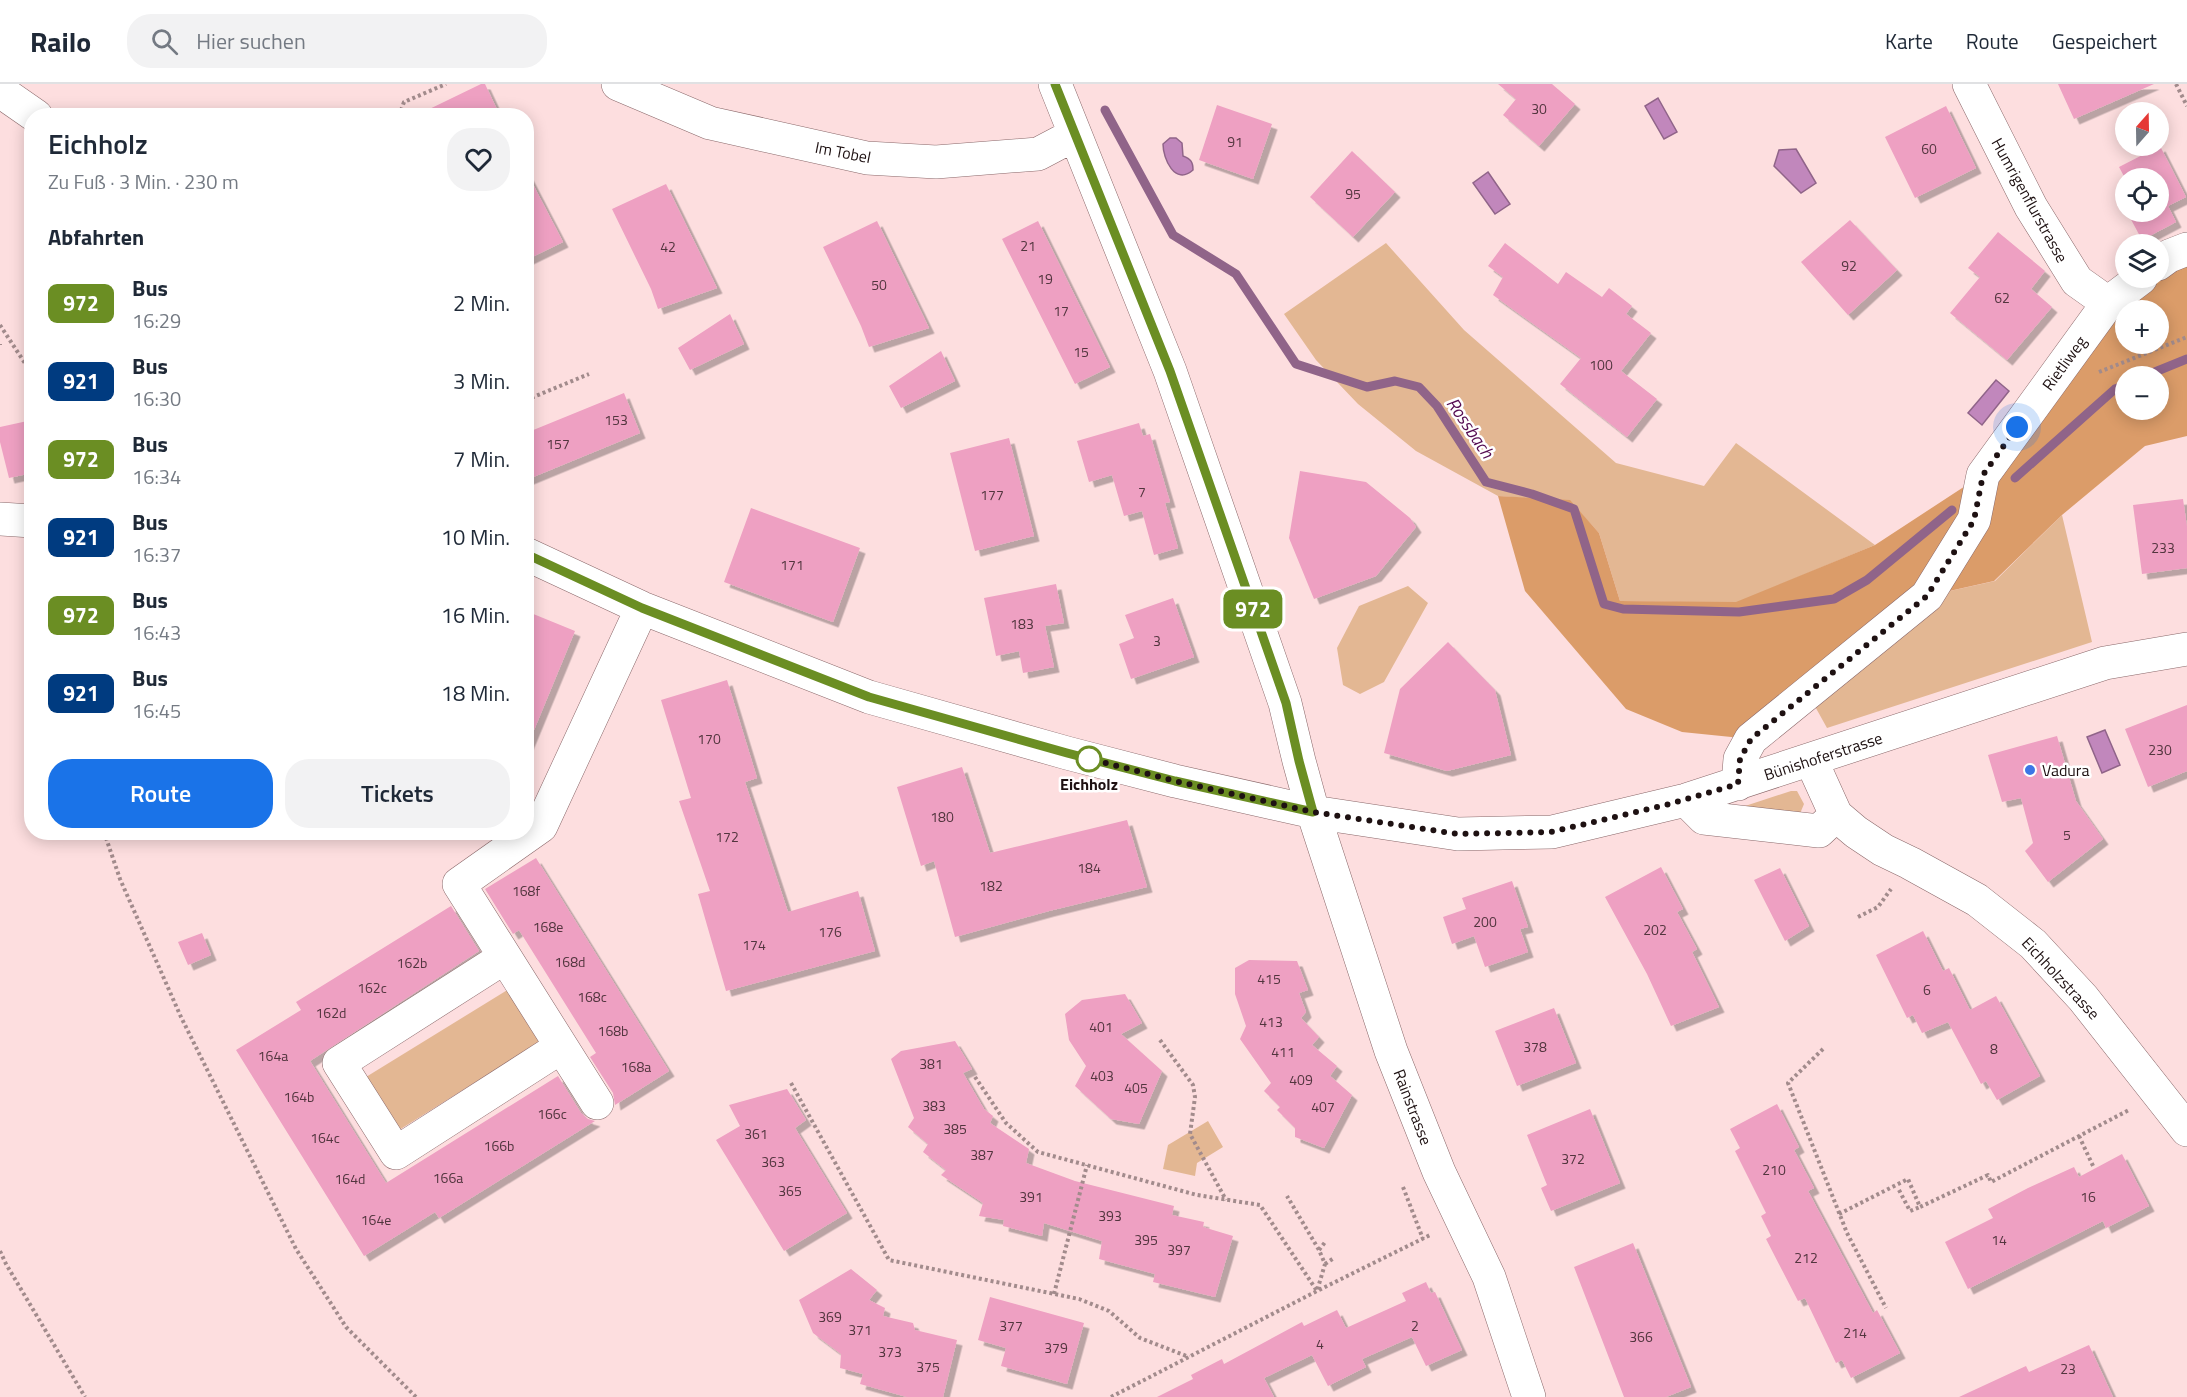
<!DOCTYPE html>
<html lang="de">
<meta charset="utf-8">
<style>
body{margin:0;font-family:"Titillium Web",sans-serif;background:#f2f2f3;color:#1f2937;height:100vh;display:flex;flex-direction:column;font-size:22px;white-space:nowrap}
*{box-sizing:border-box;margin:0}
p{font-size:20px;color:#747a83}
.icon{flex:none;width:33px;height:33px;fill:none;stroke:currentColor;stroke-width:2;stroke-linecap:round;stroke-linejoin:round}
.map{position:relative;flex:1;overflow:hidden}
.panel{position:absolute;left:24px;top:24px;width:510px;height:732px;display:flex;flex-direction:column;background:#fff;border-radius:24px;box-shadow:0 3px 15px #0003}
.panel>*{flex:none}
.badge{padding:0 12px;border-radius:9px;font-size:21px;line-height:39px}
.needle{width:39px;rotate:20deg}
.tools{position:absolute;left:2115px;top:18px;display:grid;gap:12px}
.tools a{display:grid;place-items:center;width:54px;height:54px;border-radius:50%;background:#fff;box-shadow:0 3px 15px #0003;font-size:30px}
.you{position:absolute;width:30px;height:30px;margin:-15px;border:4px solid #fff;border-radius:50%;background:#1a73e8;box-shadow:0 0 0 9px #1a73e833}
.map>.badge{position:absolute;translate:-50% -50%;box-shadow:0 0 0 3px #fff}
h2{padding:0 24px;font-size:22px;line-height:54px}
.round{display:grid;place-items:center;flex:none;width:63px;height:63px;border-radius:24px;background:#f2f2f3}
.overview{display:flex;align-items:center;justify-content:space-between;height:102px;padding:0 24px}
h1{font-size:28px;font-weight:600;line-height:45px}
.primary-button{display:flex;gap:12px;margin-top:auto;padding:12px 24px}
.primary-button a{flex:1;height:69px;border-radius:24px;background:#1a73e8;color:#fff;font-size:24px;font-weight:600;line-height:69px;text-align:center}
.primary-button a+a{background:#f2f2f3;color:#1f2937}
ul{padding:0;list-style:none}
li{display:flex;align-items:center;gap:18px;height:78px;padding:0 24px}
li div{flex:1}
li b{display:block;font-size:22px}
li em{font-style:normal}
li .badge{min-width:66px;font-weight:700;text-align:center}
header{display:flex;align-items:center;gap:36px;box-sizing:border-box;height:84px;padding:0 30px;background:#fff;border-bottom:2px solid #e0e1e3}
header strong{font-size:28px}
nav{display:flex;gap:33px;margin-inline-start:auto;font-size:21px}
.search{width:420px;height:54px;background:#f2f2f3;display:flex;align-items:center;gap:15px;box-sizing:border-box;padding:0 21px;border-radius:24px;color:#747a83;font-size:22px}
.map>svg:first-child{display:block}
</style>
<header>
<strong>Railo</strong>
<div class="search"><svg class="icon" aria-label="search" viewBox="0 0 24 24"><circle cx="10" cy="10" r="6"/><path d="M15 15l6 6"/></svg>Hier suchen</div>
<nav><a>Karte</a><a>Route</a><a>Gespeichert</a></nav>
</header>
<div class="map">
<svg width="2187" height="1313" viewBox="0 0 2187 1313">
<defs>
<filter id="shadow"><feDropShadow dx="5.5" dy="5.5" stdDeviation="0" flood-color="#0004"/></filter>
</defs>
<rect width="100%" height="100%" fill="#fddedf"/>
<path fill="#e3b793" d="M1386 159 1464 246 1616 379 1704 402 1736 359 1875 461 1736 519 1620 517 1599 449 1570 417 1498 412 1416 367 1358 320 1316 276 1284 230Z
M2062 431 2092 558 1827 644 1807 608 1927 512 1995 497Z
M1408 502 1428 519 1384 598 1360 610 1343 601 1337 564 1359 522Z
M1791 707H1797L1804 720 1799 732 1739 724Z
M509 905 541 957 399 1046 366 993Z
M1208 1037 1223 1063 1197 1079 1195 1092 1163 1085 1168 1061Z"/>
<path fill="#db9c69" fill-rule="evenodd" d="M2187 165V352L2145 362 2062 431 1994 497 1927 512 1751 655 1682 648 1626 625 1525 507 1498 412 1570 416 1599 449 1620 517 1736 518 1875 461 1982 391 2108 219ZM2126 226H2158V260H2126ZM2126 292H2158V326H2126Z"/>
<path fill="#c187bc" stroke="#906489" stroke-width="1.5" d="M1658 14 1677 48 1664 55 1645 22Z
M1170 54H1176L1182 59 1183 72C1191 75 1193 78 1193 86 1175 102 1163 75 1163 60Z
M1796 65 1816 99 1801 109 1774 82 1779 66Z
M1488 88 1510 120 1495 130 1473 99Z
M1996 296 2009 307 1982 341 1968 329Z
M2105 646 2120 681 2102 689 2087 653Z"/>
<g fill="none" stroke-linecap="round" stroke-linejoin="round">
<path stroke="#906489" stroke-width="9" d="M1105 26 1173 151 1236 190 1296 280 1367 303 1395 297 1419 303 1437 322 1486 398 1532 410 1574 425 1604 520 1623 525 1739 528 1834 515 1867 496 1952 426
M2145 292 2187 275
M2015 394 2115 305 2126 301"/>
</g>
<path fill="#eea0c2" filter="url(#shadow)" d="M481 0H485L500 32H415Z
M1498 0H1552L1575 20 1539 62 1503 31 1516 15Z
M2058 0H2154L2074 35Z
M1217 21 1272 40 1253 95 1199 76Z
M1946 22 1976 84 1915 114 1885 53Z
M2160 62 2186 113 2168 122 2176 138 2142 156 2127 128H2158V94H2126V96L2119 83Z
M1352 67 1395 108 1353 153 1310 113Z
M526 87 563 158 526 176Z
M666 100 717 204 658 225 651 205 612 125Z
M1850 136 1897 186 1848 231 1801 178Z
M877 137 929 244 869 263 861 242 823 163Z
M1038 137 1110 283 1075 300 1002 155Z
M1998 148 2045 187 2031 205 2052 223 2007 276 1950 229 1980 193 1968 184Z
M1505 159 1558 200 1566 188 1602 213 1609 204 1632 222 1626 230 1651 249 1621 287 1657 315 1627 353 1560 300 1581 274 1493 211 1503 193 1488 182Z
M730 230 744 260 690 286 678 264Z
M941 267 955 297 901 324 889 302Z
M624 309 640 349 526 396V349Z
M32 336V389L9 394 0 358V343Z
M1139 339 1143 352 1150 350 1170 418 1165 419 1178 464 1154 471 1142 427 1124 432 1112 391 1089 398 1077 357Z
M1009 354 1034 452 975 467 950 369Z
M1300 387 1366 398 1410 434 1416 443 1376 492 1314 515 1289 454Z
M2183 415 2187 443V484L2142 490 2133 421Z
M751 424 860 464 833 538 724 498Z
M1056 500 1064 539 1045 542 1054 583 1023 589 1019 567 996 572 984 514Z
M1173 514 1194 573 1131 595 1119 560 1134 554 1125 531Z
M526 527 575 547 527 663H526Z
M1448 558 1495 606 1511 671 1447 687 1384 669 1400 605Z
M727 596 757 694 745 698 788 828 858 807 875 867 726 907 698 810 710 807 679 717 691 714 661 616Z
M2187 621V687L2148 703 2125 645Z
M2057 652 2076 717 2103 755 2048 798 2025 767 2033 759 2021 714 2002 718 1988 671Z
M962 683 990 769 1127 736 1147 803 1049 827 955 853 934 777 921 782 897 703Z
M536 774 669 987 615 1021 613 1009 590 973 596 969 519 846 513 850 485 805Z
M1661 783 1683 825 1677 828 1697 865 1692 868 1719 923 1671 942 1647 890 1605 813Z
M1780 784 1809 842 1785 857 1754 796Z
M1512 797 1528 843 1520 845 1528 868 1485 883 1474 852 1452 860 1443 833 1466 825 1462 814Z
M451 822 479 867 310 977 386 1099 558 992 581 1029 588 1035 595 1037 439 1134 435 1128 364 1172 236 966 301 926 296 918Z
M1923 847 1943 887 1949 884 1970 926 1996 912 2040 992 1997 1016 1986 997 1981 1000 1948 938 1922 949 1913 931 1907 934 1876 871Z
M202 849 211 871 188 881 178 858Z
M1249 876 1297 877 1308 906 1299 909 1306 928 1301 934 1319 953 1312 961 1337 982 1330 992 1352 1011 1324 1064 1295 1053V1044L1277 1026 1280 1023 1264 1007 1271 999 1240 955 1246 942 1235 910V884Z
M1125 910 1142 939 1121 950 1162 987 1139 1040 1111 1035 1075 1002 1086 982 1069 956 1065 930 1082 916Z
M1554 924 1576 979 1517 1002 1495 947Z
M955 957 972 985 963 989 984 1025 993 1032 990 1039 1029 1065 1026 1079 1075 1097 1174 1122 1172 1131 1204 1138 1203 1143 1233 1152 1215 1213 1153 1198 1155 1190 1099 1175 1102 1157 1044 1139 1042 1152 1003 1142 1004 1136 979 1132 983 1119 941 1091 946 1086 923 1068 928 1060 908 1043 914 1034 891 975 901 967Z
M787 1005 806 1036 795 1044 847 1129 784 1167 716 1056 740 1042 729 1021Z
M1777 1020 1799 1063 1794 1066 1814 1104 1808 1107 1873 1229 1877 1226 1900 1269 1851 1294 1842 1276 1836 1279 1805 1214 1798 1217 1766 1155 1771 1152 1761 1132 1766 1129 1735 1067 1740 1064 1730 1045Z
M1590 1025 1620 1099 1551 1127 1541 1104 1547 1101 1527 1051Z
M2122 1070 2149 1122 2106 1144 2103 1137 1968 1205 1945 1158 1993 1134 1988 1125 2028 1104 2074 1083 2079 1093Z
M1633 1159 1691 1303 1666 1313H1624L1574 1183Z
M851 1185 877 1206 869 1216 885 1224 883 1232 913 1239 915 1246 957 1256 943 1313H907L860 1300 863 1290 840 1284 841 1270 813 1249 799 1216Z
M1426 1198 1431 1209 1435 1208 1462 1266 1426 1282 1412 1253 1362 1275 1366 1283 1328 1302 1312 1271 1264 1294 1274 1313H1157L1193 1295 1191 1291 1222 1275 1224 1280 1302 1238 1304 1242 1337 1226 1346 1244 1406 1217 1402 1209Z
M990 1213 1084 1239 1067 1300 1001 1282 1006 1264 978 1256Z
M2089 1261 2113 1313H1959L2026 1282 2029 1288Z"/>
<g fill="none" stroke-linecap="round" stroke-linejoin="round">
<g stroke="#8a686a" stroke-width="34">
<path id="minor" d="M618 0 710 39 867 74 936 78 1038 70 1074 51
M1055 0 1170 287 1285 619 1299 677 1313 728 1391 967 1439 1088 1489 1193 1529 1313
M1969 0 2031 123 2077 197 2108 219
M0 7 36 32
M2158 180 2169 172 2187 165
M0 435 32 437
M526 470 642 524 869 613 1067 669 1175 697 1313 728 1458 750 1552 748 1686 716 2105 579 2187 565
M1811 676 1836 731 1856 748 1883 766 1910 779 1977 816 2033 860 2083 914 2187 1046
M1738 700 1740 675 1751 655 1927 512 1974 436 1983 391 2108 219 2141 194
M1686 716 1704 734 1819 747 1836 731
M505 873 339 979 396 1069 561 963
M597 1019 459 800 541 742 642 524"/>
</g>
<path stroke="#a28b8c" stroke-width="4" stroke-dasharray="3 3" stroke-linecap="butt" d="M2176 0 2187 22
M399 32 404 18 446 0
M0 241 32 290
M0 260V261
M2099 288 2187 253
M526 316 589 290
M32 510 30 521 32 528
M104 748 120 795 181 933 296 1165 346 1243 416 1313
M1858 833 1878 823 1891 805
M1160 956 1193 1001 1195 1013 1190 1050 1226 1116
M1823 965 1788 999 1847 1149 1886 1224
M975 993 1006 1039 1038 1068 1197 1111 1260 1121 1317 1207 1325 1180 1319 1166 1287 1112
M791 999 889 1176 1079 1215 1109 1227 1140 1254 1189 1273
M2079 1052 2094 1084
M1403 1103 1423 1155
M1899 1106 1910 1127 1920 1123
M1839 1130 1908 1095 1920 1123 1988 1091 1991 1098 2129 1026
M1319 1166 1326 1157
M0 1167 6 1180 85 1313
M1325 1180 1334 1174
M1054 1210 1087 1081
M1111 1313 1317 1207 1432 1150"/>
<use href="#minor" stroke="#fff" stroke-width="33"/>
</g>
<g fill="none" stroke-linecap="round" stroke-linejoin="round">
<g stroke="#fff" stroke-width="14">
<path id="line" d="M526 470 642 524 869 613 1067 669 1175 697 1313 728 1299 677 1286 619 1170 287 1055 0"/>
</g>
<use href="#line" stroke="#6b8e23" stroke-width="9"/>
<path stroke="#1e1112" stroke-width="6" stroke-dasharray="0 10.8" d="M1089 675 1087 674 1175 697 1313 728 1458 750 1551 748 1666 721 1738 700 1740 675 1751 655 1927 512 1974 436 1983 391 2017 343"/>
</g>
<circle fill="#fff" stroke="#6b8e23" stroke-width="3" cx="1089" cy="675" r="12"/>
<circle fill="#3b76e6" stroke="#fff" stroke-width="2" cx="2030" cy="686" r="6"/>
<g text-anchor="middle" stroke-width="5" stroke-linejoin="round" paint-order="stroke">
<g font-size="14" fill="#52353e">
<text x="1539" y="30">30</text>
<text x="1235" y="63">91</text>
<text x="1929" y="70">60</text>
<text x="1353" y="115">95</text>
<text x="1028" y="167">21</text>
<text x="668" y="168">42</text>
<text x="1849" y="187">92</text>
<text x="1045" y="200">19</text>
<text x="879" y="206">50</text>
<text x="2002" y="219">62</text>
<text x="1061" y="232">17</text>
<text x="1081" y="273">15</text>
<text x="1601" y="286">100</text>
<text x="616" y="341">153</text>
<text x="558" y="365">157</text>
<text x="1142" y="413">7</text>
<text x="992" y="416">177</text>
<text x="2163" y="469">233</text>
<text x="792" y="486">171</text>
<text x="1022" y="545">183</text>
<text x="1157" y="562">3</text>
<text x="709" y="660">170</text>
<text x="2160" y="671">230</text>
<text x="942" y="738">180</text>
<text x="2067" y="756">5</text>
<text x="727" y="758">172</text>
<text x="1089" y="789">184</text>
<text x="991" y="807">182</text>
<text x="526" y="812">168f</text>
<text x="1485" y="843">200</text>
<text x="548" y="848">168e</text>
<text x="1655" y="851">202</text>
<text x="830" y="853">176</text>
<text x="754" y="866">174</text>
<text x="570" y="883">168d</text>
<text x="412" y="884">162b</text>
<text x="1269" y="900">415</text>
<text x="372" y="909">162c</text>
<text x="1927" y="911">6</text>
<text x="592" y="918">168c</text>
<text x="331" y="934">162d</text>
<text x="1271" y="943">413</text>
<text x="1101" y="948">401</text>
<text x="613" y="952">168b</text>
<text x="1535" y="968">378</text>
<text x="1994" y="970">8</text>
<text x="1283" y="973">411</text>
<text x="273" y="977">164a</text>
<text x="931" y="985">381</text>
<text x="636" y="988">168a</text>
<text x="1102" y="997">403</text>
<text x="1301" y="1001">409</text>
<text x="1136" y="1009">405</text>
<text x="299" y="1018">164b</text>
<text x="934" y="1027">383</text>
<text x="1323" y="1028">407</text>
<text x="552" y="1035">166c</text>
<text x="955" y="1050">385</text>
<text x="756" y="1055">361</text>
<text x="325" y="1059">164c</text>
<text x="499" y="1067">166b</text>
<text x="982" y="1076">387</text>
<text x="1573" y="1080">372</text>
<text x="773" y="1083">363</text>
<text x="1774" y="1091">210</text>
<text x="448" y="1099">166a</text>
<text x="350" y="1100">164d</text>
<text x="790" y="1112">365</text>
<text x="1031" y="1118">391</text>
<text x="2088" y="1118">16</text>
<text x="1110" y="1137">393</text>
<text x="376" y="1141">164e</text>
<text x="1146" y="1161">395</text>
<text x="1999" y="1161">14</text>
<text x="1179" y="1171">397</text>
<text x="1806" y="1179">212</text>
<text x="830" y="1238">369</text>
<text x="1011" y="1247">377</text>
<text x="1415" y="1247">2</text>
<text x="860" y="1251">371</text>
<text x="1855" y="1254">214</text>
<text x="1641" y="1258">366</text>
<text x="1320" y="1265">4</text>
<text x="1056" y="1269">379</text>
<text x="890" y="1273">373</text>
<text x="928" y="1288">375</text>
<text x="2068" y="1290">23</text>
</g>
<g font-size="16" fill="#1e1112" stroke="#fff">
<text transform="translate(843 68) rotate(11)" y="6">Im Tobel</text>
<text transform="translate(2030 116) rotate(61)" y="6">Humrigenflurstrasse</text>
<text transform="translate(2064 279) rotate(-54)" y="6">Rietliweg</text>
<text transform="translate(1823 672) rotate(-18)" y="6">Bünishoferstrasse</text>
<text transform="translate(2061 894) rotate(47)" y="6">Eichholzstrasse</text>
<text transform="translate(1413 1023) rotate(69)" y="6">Rainstrasse</text>
</g>
<g font-size="16" fill="#1e1112" stroke="#fff" text-anchor="start">
<text x="2042" y="692">Vadura</text>
</g>
<g font-size="16" font-weight="bold" fill="#1e1112" stroke="#fff">
<text x="1089" y="706">Eichholz</text>
</g>
<g font-size="18" font-style="italic" fill="#540c52" stroke="#fff">
<text transform="translate(1470 344) rotate(56)" y="6">Rossbach</text>
</g>
</g>
</svg>
<div class="tools">
<a><svg class="needle" viewBox="-14 -14 28 28"><path d="M0-13l5 13h-10z" fill="#e53935"/><path d="M0 13l5-13h-10z" fill="#747a83"/></svg></a>
<a><svg class="icon" aria-label="locate" viewBox="0 0 24 24"><circle cx="12" cy="12" r="6"/><path d="M12 2v4M12 18v4M2 12h4M18 12h4"/></svg></a>
<a><svg class="icon" aria-label="layers" viewBox="0 0 24 24"><path d="M12 4l9 5-9 5-9-5zM3 14l9 5 9-5"/></svg></a>
<a>+</a>
<a>−</a>
</div>
<div class="you" style="left:2017px;top:343px"></div>
<b class="badge" style="left:1253px;top:525px;background:#6b8e23;color:#fff">972</b>
<section class="panel">
<div class="overview"><div><h1>Eichholz</h1><p>Zu Fuß · 3 Min. · 230 m</p></div><a class="round"><svg class="icon" aria-label="heart" viewBox="0 0 24 24"><path d="M12 20l-8-8c-3-5 5-10 8-4 3-6 11-1 8 4z"/></svg></a></div>
<h2>Abfahrten</h2>
<ul>
<li><span class="badge" style="background:#6b8e23;color:#fff">972</span><div><b>Bus</b><p>16:29</p></div><em>2 Min.</em></li>
<li><span class="badge" style="background:#003b80;color:#fff">921</span><div><b>Bus</b><p>16:30</p></div><em>3 Min.</em></li>
<li><span class="badge" style="background:#6b8e23;color:#fff">972</span><div><b>Bus</b><p>16:34</p></div><em>7 Min.</em></li>
<li><span class="badge" style="background:#003b80;color:#fff">921</span><div><b>Bus</b><p>16:37</p></div><em>10 Min.</em></li>
<li><span class="badge" style="background:#6b8e23;color:#fff">972</span><div><b>Bus</b><p>16:43</p></div><em>16 Min.</em></li>
<li><span class="badge" style="background:#003b80;color:#fff">921</span><div><b>Bus</b><p>16:45</p></div><em>18 Min.</em></li>
</ul>
<div class="primary-button"><a>Route</a><a>Tickets</a></div>
</section>
</div>
